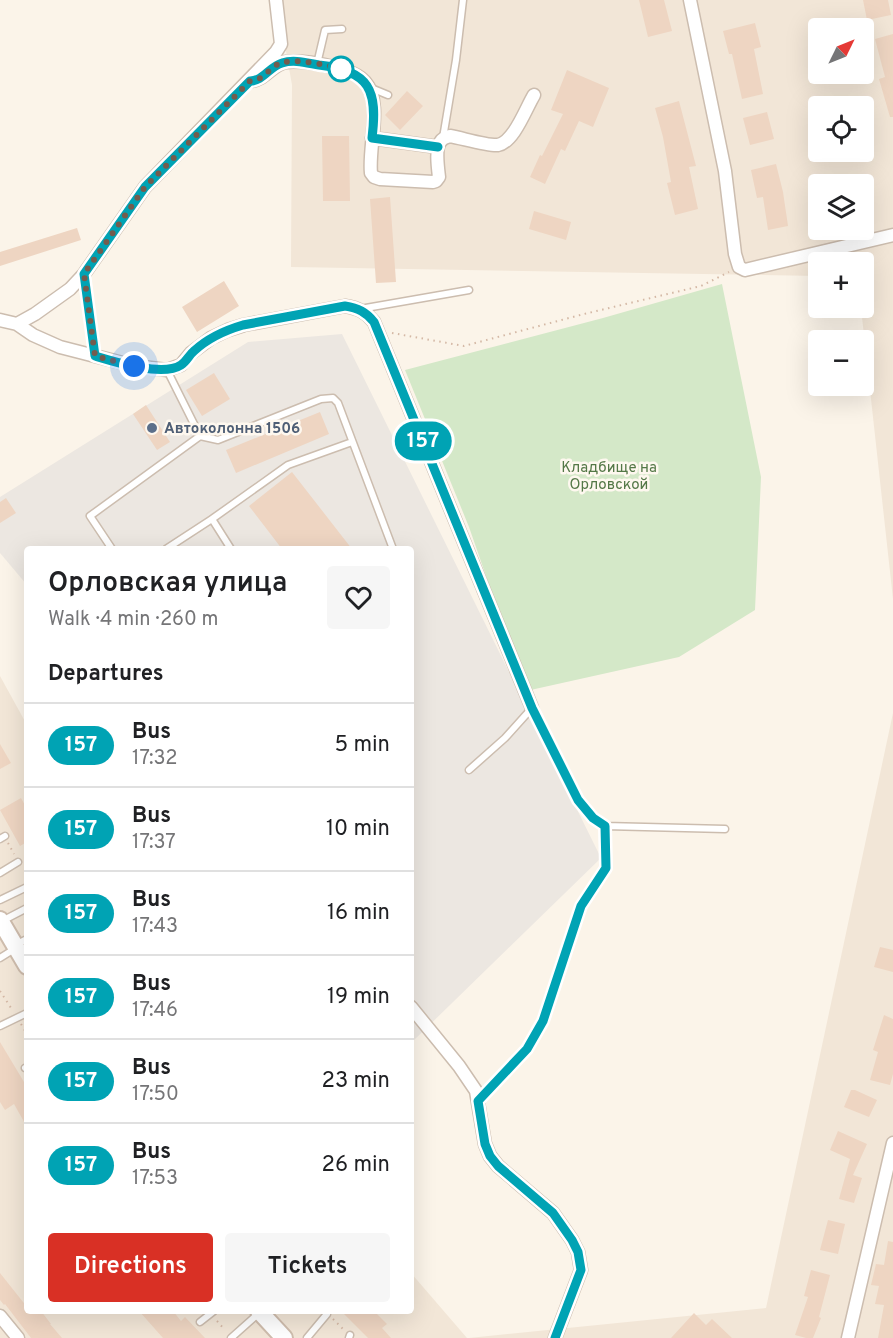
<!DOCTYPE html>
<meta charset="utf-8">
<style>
body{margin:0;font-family:Overpass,sans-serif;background:#f6f6f6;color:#202124;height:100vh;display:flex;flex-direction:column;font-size:22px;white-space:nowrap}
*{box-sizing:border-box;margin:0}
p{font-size:20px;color:#757577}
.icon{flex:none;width:33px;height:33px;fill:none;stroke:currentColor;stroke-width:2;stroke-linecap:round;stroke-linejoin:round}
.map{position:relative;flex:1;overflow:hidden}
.panel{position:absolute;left:24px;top:546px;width:390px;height:768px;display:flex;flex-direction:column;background:#fff;border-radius:6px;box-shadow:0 6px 24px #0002}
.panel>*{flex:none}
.badge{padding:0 12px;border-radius:20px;font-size:21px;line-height:39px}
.needle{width:39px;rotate:47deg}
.buttons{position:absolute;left:808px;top:18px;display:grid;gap:12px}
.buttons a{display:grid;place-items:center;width:66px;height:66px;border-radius:6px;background:#fff;box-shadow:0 6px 24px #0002;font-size:30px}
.you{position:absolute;width:30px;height:30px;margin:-15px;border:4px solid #fff;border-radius:50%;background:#1a73e8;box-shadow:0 0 0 9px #1a73e833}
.map>.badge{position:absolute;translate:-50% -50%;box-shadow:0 0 0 3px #fff}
h2{padding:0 24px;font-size:22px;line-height:54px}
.round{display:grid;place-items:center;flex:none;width:63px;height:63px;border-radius:6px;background:#f6f6f6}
.head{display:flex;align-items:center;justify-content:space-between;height:102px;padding:0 24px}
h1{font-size:28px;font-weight:600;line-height:45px}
.action{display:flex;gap:12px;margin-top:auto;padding:12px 24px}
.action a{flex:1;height:69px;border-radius:6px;background:#d93025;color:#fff;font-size:24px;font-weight:600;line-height:69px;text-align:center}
.action a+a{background:#f6f6f6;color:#202124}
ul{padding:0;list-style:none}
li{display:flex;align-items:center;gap:18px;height:84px;padding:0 24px;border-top:2px solid #e0e0e0}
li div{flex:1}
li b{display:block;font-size:22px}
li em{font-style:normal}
li .badge{min-width:66px;font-weight:700;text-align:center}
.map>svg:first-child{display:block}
</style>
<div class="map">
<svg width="893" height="1338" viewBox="0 0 893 1338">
<rect width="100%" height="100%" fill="#fbf4e9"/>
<path fill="#f2e6d7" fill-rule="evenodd" d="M277 0H893V599L861 308H864V262H819V276L291 267 292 85ZM819 28H864V74H819ZM819 106H864V152H819ZM819 184H864V230H819Z
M0 676 27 725V1311H411V1273L467 1338H0Z
M893 713V1338H469L766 1308Z"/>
<path fill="#ece7e1" d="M342 334 601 858 412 1042 411 549H27V585L0 553V497L248 342Z"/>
<path fill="#d4e8c8" d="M722 284 761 477 755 610 679 657 526 691 469 527 405 370 603 318Z"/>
<path fill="#eed5c2" d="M639 0H664L672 31 648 37Z
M863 0H888L891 15 867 20Z
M755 23 761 47 754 49 763 94 742 99 732 54H729L723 31Z
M893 34V117H890L879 79 885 77 875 39Z
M567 70 609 88 593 127 579 121 565 151 561 149 545 184 530 177 540 155 542 156 563 114 551 110Z
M407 91 423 106 400 130 385 115Z
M679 101 696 166 689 167 698 209 675 215 667 183 671 182 663 137 655 108Z
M767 112 774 139 750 145 743 118Z
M322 136H349L350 201H323Z
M776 164 783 192 788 226 768 230 763 197 757 198 751 170Z
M390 197 396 282 376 283 370 199Z
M534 211 571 222 566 240 529 229Z
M77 228 81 240 0 266V252Z
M224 281 239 306 197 332 182 307Z
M214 373 230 399 202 416 186 390Z
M146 405 170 442 157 450 133 414Z
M320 412 329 434 236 473 226 450Z
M292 472 352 549H282L249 506Z
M6 498 16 513 0 523V502Z
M0 744 11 763 0 769Z
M21 798 27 809V842L20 846 0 810Z
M880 947 893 950V972L874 967Z
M884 1015 893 1019V1074L890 1085 870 1080 878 1052 873 1050Z
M0 1042 27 1087V1127L14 1104 5 1110 0 1102Z
M851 1090H855L877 1100 869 1117 844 1107Z
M838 1131 867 1144 853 1175 862 1178 854 1203 839 1199 850 1159 830 1150Z
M828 1220 845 1224 838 1254 820 1250Z
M888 1241 893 1242V1338H878L884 1305 875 1304 879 1286 871 1285 876 1264 884 1265Z
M811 1270 830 1275 819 1317 821 1318 813 1338H806L795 1335 808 1297 804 1296Z
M0 1273 27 1307V1311H41L51 1324H50L62 1338H31L5 1304 4 1305 0 1300Z
M139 1311H173L181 1321 185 1317 205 1338H163Z
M341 1311H374L387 1324 382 1328 391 1338H368Z
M694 1313 706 1325 712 1319 732 1338H671Z"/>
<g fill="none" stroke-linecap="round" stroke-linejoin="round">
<g stroke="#ccbdaf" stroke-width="9">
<path id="lane" d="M317 64 325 30 342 29
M371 88 388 95
M443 138 456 60 463 0
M84 274 95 356
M360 309 469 290
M167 370 200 436 218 440 321 399 333 398 338 403 393 549
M112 549 90 516 200 436
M166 549 212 519
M231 549 212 519 288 465 352 442
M469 770 505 738 532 708 578 799 593 818 605 826 725 829
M0 839 5 836
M0 873 18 862
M0 900 27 887
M2 921 27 908
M15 945 27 939
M0 958 16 948
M0 1026 27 1013
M25 1068 27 1067
M478 1100 527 1049 543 1021 581 906 606 868 605 826
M200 1322 214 1311
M231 1338 259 1313
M307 1338 327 1314
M349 1338 350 1335"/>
</g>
<g stroke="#ccbdaf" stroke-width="15">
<path id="street" d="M690 0 725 171 735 254 739 267 745 270 893 235
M250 81C264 81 272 64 286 62 297 60 324 64 336 68 346 70 358 74 365 82 383 102 368 148 371 173L374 177 380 179 433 182 436 181 439 177C438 169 435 147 441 141 443 138 447 137 450 136 462 138 487 146 498 145 514 142 526 108 534 95
M372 138 438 147
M0 320 17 324 35 314 70 289 84 274 145 187 276 52 281 44 276 0
M17 324 33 335 60 347 134 366 167 370 181 365 191 353 211 338 228 330 244 325 345 306C358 308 366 312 374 322L532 708
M411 1007 459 1066 476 1091 485 1144 490 1156 498 1166 553 1213 572 1240 578 1252 581 1270 555 1338
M0 1316 18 1338
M848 1338 893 1143"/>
</g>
<g stroke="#cfbdad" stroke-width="20">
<path id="secondary" d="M0 920 27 966
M259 1311 284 1338"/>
</g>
<path stroke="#d4b8a5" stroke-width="2" stroke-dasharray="1.5 4.5" stroke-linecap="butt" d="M392 333 464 346 584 314 701 286 729 272
M8 843 14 854
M0 991 13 1011
M21 1024 27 1034
M333 1319 344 1330
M217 1321 225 1330"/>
<use href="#lane" stroke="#fff" stroke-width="6"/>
<use href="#street" stroke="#fff" stroke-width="12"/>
<use href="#secondary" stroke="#fff" stroke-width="16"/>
</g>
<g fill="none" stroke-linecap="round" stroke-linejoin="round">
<g stroke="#fff" stroke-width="14">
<path id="line" d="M438 147 372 138C378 90 370 71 319 65 307 63 294 59 282 63 269 67 263 81 250 81L145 187 84 274 95 356C115 362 163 377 181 365 187 361 189 355 194 351 208 338 226 330 243 325L345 306C358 308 366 312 374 322L532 708 578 800 593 818 605 826 606 868 581 906 543 1021 527 1049 478 1101 485 1144 490 1156 498 1166 553 1213 572 1240 578 1252 581 1270 555 1338"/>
</g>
<use href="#line" stroke="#00a3b4" stroke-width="9"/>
<path stroke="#745c4e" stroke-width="6" stroke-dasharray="0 10.8" d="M134 366 95 356 84 274 145 187 250 81C262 81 268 70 278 64 292 57 328 65 343 70L341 69"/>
</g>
<circle fill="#fff" stroke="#00a3b4" stroke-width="3" cx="341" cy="69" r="12"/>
<circle fill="#5c6f8a" stroke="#fef8ef" stroke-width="2" cx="152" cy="428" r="6"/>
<g text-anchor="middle" stroke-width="5" stroke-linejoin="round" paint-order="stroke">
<g font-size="15" font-weight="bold" fill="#4e5e75" stroke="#fef8ef" text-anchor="start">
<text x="164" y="433">Автоколонна 1506</text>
</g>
<g font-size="15" fill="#547847" stroke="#fef8ef">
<text x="609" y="472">Кладбище на<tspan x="609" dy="17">Орловской</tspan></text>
</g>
</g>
</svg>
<div class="buttons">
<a><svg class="needle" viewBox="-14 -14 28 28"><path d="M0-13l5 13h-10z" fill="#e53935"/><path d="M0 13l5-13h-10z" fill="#757577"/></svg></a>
<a><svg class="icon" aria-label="locate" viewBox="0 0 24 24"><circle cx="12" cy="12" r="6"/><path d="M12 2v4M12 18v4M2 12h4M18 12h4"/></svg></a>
<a><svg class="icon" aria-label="layers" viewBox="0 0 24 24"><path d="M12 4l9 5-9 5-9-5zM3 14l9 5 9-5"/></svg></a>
<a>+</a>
<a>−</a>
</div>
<div class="you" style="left:134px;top:366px"></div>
<b class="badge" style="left:423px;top:441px;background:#00a3b4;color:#fff">157</b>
<section class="panel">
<div class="head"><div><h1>Орловская улица</h1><p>Walk · 4 min · 260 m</p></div><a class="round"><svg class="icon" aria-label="heart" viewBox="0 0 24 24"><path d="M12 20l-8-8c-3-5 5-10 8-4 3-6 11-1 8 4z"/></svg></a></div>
<h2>Departures</h2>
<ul>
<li><span class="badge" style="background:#00a3b4;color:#fff">157</span><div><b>Bus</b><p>17:32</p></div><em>5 min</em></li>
<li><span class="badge" style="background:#00a3b4;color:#fff">157</span><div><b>Bus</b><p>17:37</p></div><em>10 min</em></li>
<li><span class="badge" style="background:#00a3b4;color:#fff">157</span><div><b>Bus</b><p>17:43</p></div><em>16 min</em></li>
<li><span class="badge" style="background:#00a3b4;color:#fff">157</span><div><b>Bus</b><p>17:46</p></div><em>19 min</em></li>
<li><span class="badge" style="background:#00a3b4;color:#fff">157</span><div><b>Bus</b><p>17:50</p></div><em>23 min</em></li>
<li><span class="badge" style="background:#00a3b4;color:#fff">157</span><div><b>Bus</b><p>17:53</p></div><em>26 min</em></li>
</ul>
<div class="action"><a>Directions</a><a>Tickets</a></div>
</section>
</div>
